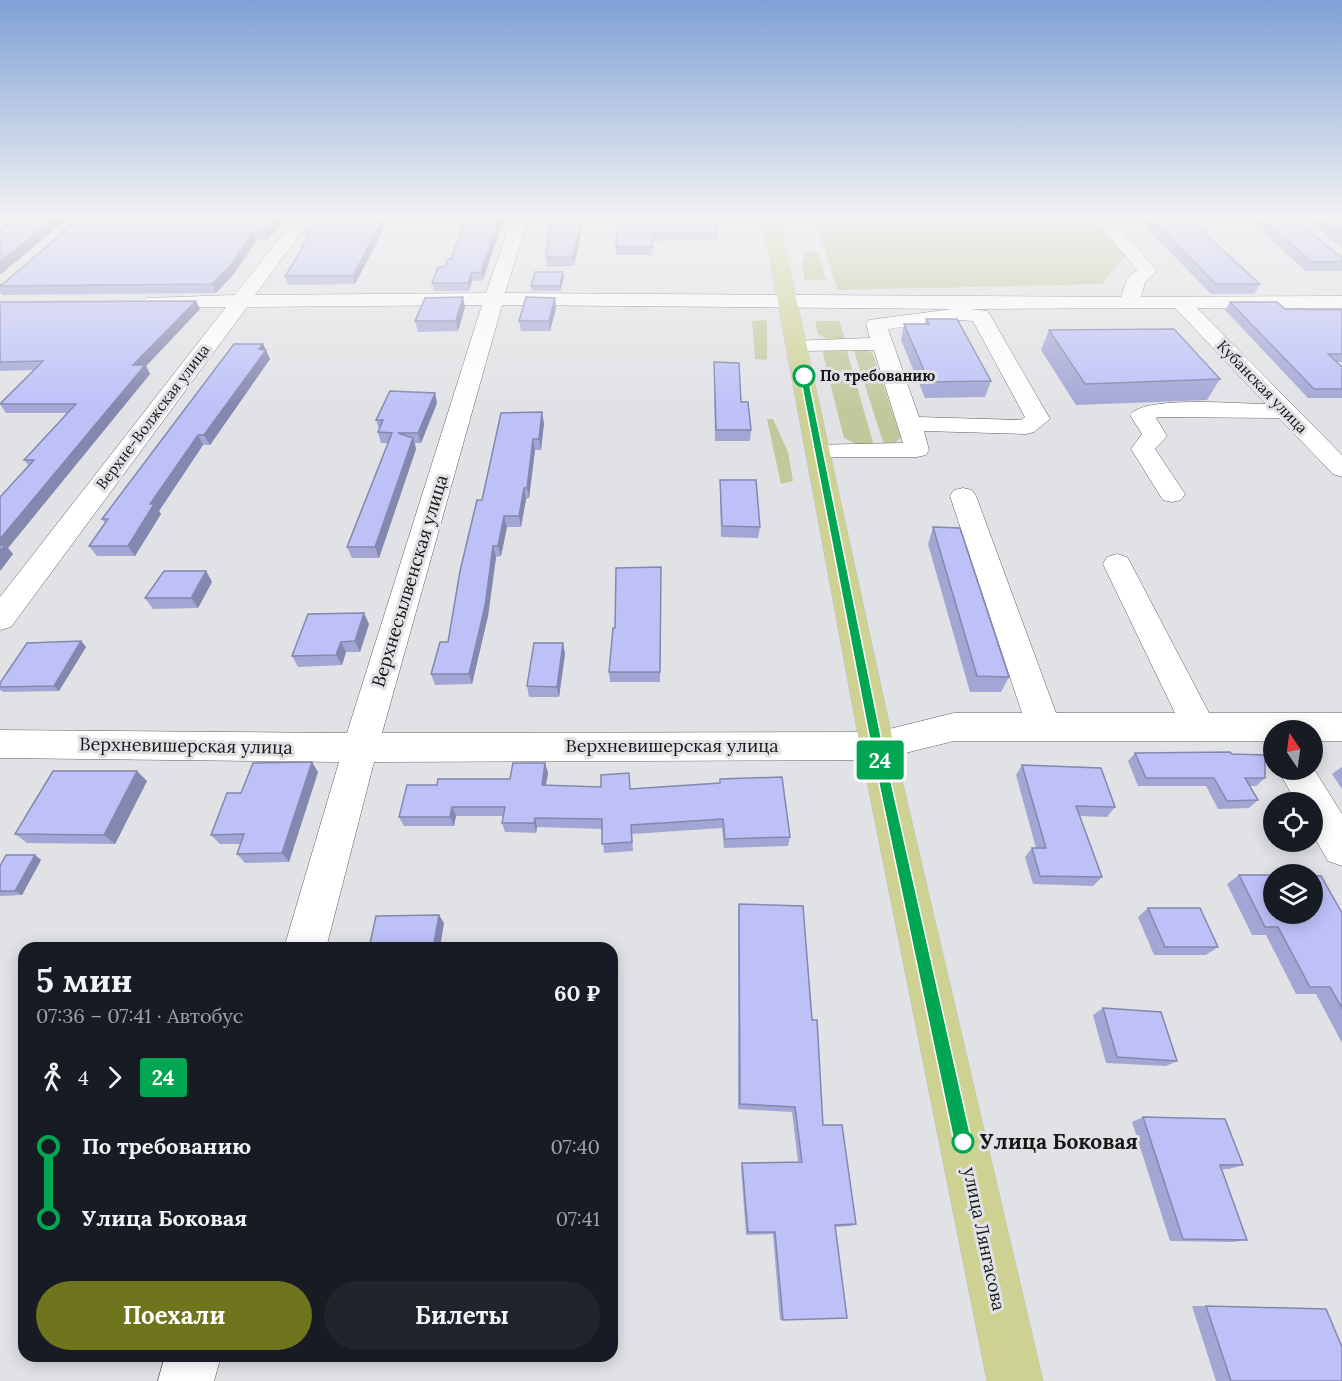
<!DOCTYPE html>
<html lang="ru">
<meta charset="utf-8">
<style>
body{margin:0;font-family:Lora,serif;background:#20242c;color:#f1f3f6;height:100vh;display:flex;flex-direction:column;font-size:22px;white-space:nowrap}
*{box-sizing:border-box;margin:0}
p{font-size:20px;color:#9ea1a6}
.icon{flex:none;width:33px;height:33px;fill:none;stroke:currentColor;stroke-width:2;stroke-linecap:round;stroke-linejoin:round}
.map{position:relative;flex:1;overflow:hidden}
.side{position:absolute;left:18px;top:942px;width:600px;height:420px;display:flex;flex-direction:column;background:#171b24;border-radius:18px;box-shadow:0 3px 15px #0003}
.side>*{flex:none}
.badge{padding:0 12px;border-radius:4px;font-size:21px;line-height:39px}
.needle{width:39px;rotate:347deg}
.fabs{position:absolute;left:1263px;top:720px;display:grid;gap:12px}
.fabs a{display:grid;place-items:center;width:60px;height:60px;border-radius:50%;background:#171b24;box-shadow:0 3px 15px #0003;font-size:30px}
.map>.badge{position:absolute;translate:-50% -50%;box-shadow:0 0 0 3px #fff}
.legs{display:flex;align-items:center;gap:9px;height:66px;padding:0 18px;font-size:20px}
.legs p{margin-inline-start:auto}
.headline{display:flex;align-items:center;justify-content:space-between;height:102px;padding:0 18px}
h1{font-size:33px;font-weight:700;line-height:45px}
.action{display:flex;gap:12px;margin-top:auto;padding:12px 18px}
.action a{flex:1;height:69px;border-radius:36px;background:#6f751d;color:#fff;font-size:24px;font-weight:700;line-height:69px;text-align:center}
.action a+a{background:#20242c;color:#f1f3f6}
ul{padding:0 18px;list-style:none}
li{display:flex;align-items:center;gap:21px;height:72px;font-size:22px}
li i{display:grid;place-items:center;width:9px;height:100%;margin:0 8px;background:currentColor}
li i::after{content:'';width:15px;height:15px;margin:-8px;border:4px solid;border-radius:50%;background:#171b24}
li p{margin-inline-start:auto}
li:first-child i{background:linear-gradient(#0000 50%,currentColor 0)}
li:last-child i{background:linear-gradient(currentColor 50%,#0000 0)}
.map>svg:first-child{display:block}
</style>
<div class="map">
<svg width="1342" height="1381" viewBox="0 0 1342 1381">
<rect width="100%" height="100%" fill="#e1e2e5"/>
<path fill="#c3c89c" d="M813 215H1088L1125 256 1102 284 838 290Z
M817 251 826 280H805L802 265 805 252Z
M767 320V360L755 359 752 321Z
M815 321H839L846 342 829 340 818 334Z
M846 348 874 446 856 444 844 438 823 354 824 351Z
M853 348H865L873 354 901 438 892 445H884Z
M767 419H773L788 452 793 481 781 484Z"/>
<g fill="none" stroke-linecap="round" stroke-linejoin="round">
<g stroke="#616164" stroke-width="1">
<path id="minor" d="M297 215H314L255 295 486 293 513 215H529L505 293 1121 297 1127 279 1137 270 1092 215H1109L1157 271 1145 282 1141 297 1342 296V308H1197L1342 455V477L1333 474 1279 418 1158 417 1156 418 1167 436 1155 449 1185 494 1181 500 1172 502 1163 500 1131 449 1142 434 1130 415C1144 395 1240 404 1266 404L1175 308 971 309 987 311 990 315 1050 419 1034 432 1026 434 924 431 929 450 926 455 917 457H818L809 455 806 450 809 445 903 443 874 350 798 351 791 349 787 345 791 341 870 338 866 324 869 320 952 309 502 305 382 733 877 732 954 713H1022L950 496 954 490 963 488 972 490 976 496 1056 713H1175L1103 564 1107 557 1117 554 1127 557 1131 564 1209 713H1342V741H1312V730H1274V741H954L877 760 374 762 326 948H284L339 762 0 758V730L347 733 482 305 247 307 11 627 0 630V597L226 307 153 308 146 306 143 302 146 298 235 295ZM957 320 973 321 1025 417 1021 420 919 417 888 329Z
M1312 766 1342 814V866L1328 861 1312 833V802H1296L1278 770H1312Z
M165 1356H221L214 1381H158Z"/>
</g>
<g stroke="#bebebe" stroke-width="1">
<path id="major" d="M762 215H778L894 746 1043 1381H987L860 746Z"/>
</g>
<use href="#minor" fill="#fff" fill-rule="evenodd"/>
<use href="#major" fill="#cdd293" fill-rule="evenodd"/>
</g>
<path fill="#a3a6d5" d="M290 215 267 240H257L233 275 216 293 2 295 0 291V285Z
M391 215 355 284 288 285 285 276 302 249 301 246 307 237 305 232Z
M468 215H505L483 280 472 281 469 291H434L432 283 451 259Z
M585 215 574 266 547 267 546 257Z
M618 215 717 232V240L653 241 652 255H616V247Z
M1134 215H1184L1260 284 1254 294H1211Z
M1243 215H1289L1340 256H1342V271H1306Z
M1300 215H1342V248Z
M563 272 564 277 560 291H532L531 286Z
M463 297 465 307 458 331 418 332 415 321Z
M555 298 556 308 550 331H521L519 321Z
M196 301 200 309 146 366 150 374 8 548 13 554 0 571 28 465 24 460 67 413H6L0 404V403L33 370 0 371V302Z
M1230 302 1285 309 1342 310V362H1337L1342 367V398H1308L1225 310Z
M926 319 991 381 985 397 925 398 901 340 904 324H925Z
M1049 330 1220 379 1207 400 1076 405 1041 350Z
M263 344 270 359 210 445H203L159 511 161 514 135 556H97L89 546 105 523 102 519Z
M714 362 741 402 751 430 750 441H715Z
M435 393 437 403 421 443H415L416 449 379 558H352L347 547 388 443H381L378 432 379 429 376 420Z
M544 423 541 450H535L529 498 526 499 521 527H507L501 556 496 557 488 616 472 684 435 685 431 674 448 642 482 500Z
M720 480 760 527 758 538 721 537 720 491Z
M933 527 1009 677 1001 692H970L928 544Z
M661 567 660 682H610L609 672 615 628Z
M206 571 212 582 198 608 153 609 145 598Z
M369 624 360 652H346L342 665 298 667 292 656Z
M81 641 86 647 59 691 3 692 0 690V683Z
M563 643 565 654 559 697H529L527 686Z
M1135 753 1232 754 1265 778 1256 786H1250L1258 800 1249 808 1218 809 1206 786H1138L1128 761Z
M545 763 548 773 546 785 630 789 720 783V779L790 837 788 846 724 848 722 828 632 834 633 851 604 853 602 829 537 827 536 833 505 832 502 823 503 816H456L454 826H404L399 817 437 785 510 779Z
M1022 765 1115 807 1107 817 1079 816 1102 877 1093 886 1033 884 1025 857 1032 848H1036L1016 775Z
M1342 767V789L1332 774Z
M318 772 289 862 245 863 237 854 241 844H220L211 835 241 793Z
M147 781 115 844 27 843 15 834Z
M35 855 41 860 22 895 0 896V866Z
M1239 875 1342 913V1043L1316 994H1296L1266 935H1252L1227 884Z
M739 904 812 1020 823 1125 856 1224 851 1226 835 1227 847 1318 780 1320 773 1234 746 1235 741 1167 742 1163 798 1162 792 1112 738 1109V912Z
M1148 908 1218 947 1206 955H1154L1138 917Z
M1103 1008 1177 1061 1166 1066 1106 1063 1093 1015Z
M1143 1117 1243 1165 1229 1169H1221L1247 1240 1232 1242 1170 1241 1132 1122Z
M1192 1306H1206L1342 1381H1216Z"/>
<path fill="#8487ae" d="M58 215H72L0 275V262Z
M280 215H290L267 240 263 232Z
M385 215H391L355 284 353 276Z
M501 215H505L483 280 481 272Z
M583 215H585L574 266 573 257Z
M253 232 257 240 233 275 216 293 212 284Z
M563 272 564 277 560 291V286Z
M471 273 472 281 469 291 468 283Z
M463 297 465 307 458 331 456 321Z
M555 298 556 308 550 331 549 321Z
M196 301 200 309 146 366 150 374 8 548 13 554 0 571V539L133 365Z
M263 344 270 359 210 445 204 435Z
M435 393 437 403 421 443 418 433Z
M542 412 544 423 541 450 539 439Z
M198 435 203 445 159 511 161 514 135 556 128 546 150 504Z
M413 438 416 449 379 558 375 547Z
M533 439 535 450 529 498 527 488Z
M524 488 526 499 521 527 519 516Z
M504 516 507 527 501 556 498 546Z
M493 546 496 557 488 616 472 684 469 674Z
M206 571 212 582 198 608 191 598Z
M364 613 369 624 360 652 355 641Z
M81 641 86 647 59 691 54 686Z
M341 642 346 652 342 665 336 655Z
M563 643 565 654 559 697 557 687Z
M312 762 318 772 289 862 282 853Z
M545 763 548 773 544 794 542 785Z
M137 771 147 781 115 844 104 835Z
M452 807 456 816 454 826 450 817Z
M535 818 537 827 536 833 534 823Z
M35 855 41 860 22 895 15 891Z
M439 915 444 923 440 948H433Z"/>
<path fill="#bdc1f8" stroke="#8487ae" stroke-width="1.5" d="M19 215H58L0 262V230Z
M83 215H280L263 232H253L230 266 212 284 0 286V285L3 284Z
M318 215H385L353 276H285L304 246H301L310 232H305Z
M468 215H501L481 272 471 273 468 283H432L438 267H445L448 259H451Z
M551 215H583L573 257H546Z
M618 215H714L717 232 653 233 652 247H616Z
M1147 215H1184L1260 284H1216Z
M1257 215H1289L1340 256H1342V262H1312Z
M1316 215H1342V235Z
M535 272H563L560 286H531Z
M463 297 456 321H415L425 298Z
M526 297 555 298 549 321H519Z
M196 301 133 365H145L0 539V497L34 460H24L76 404H0L43 361 0 362V302Z
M1230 302H1277L1285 309 1342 310V354H1328L1342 367V389H1314Z
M926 319H957L991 381 929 382 904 324H929Z
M1174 329 1220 379 1085 384 1049 330Z
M234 344H263L259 349 266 350 204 435H198L150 504H154L128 546H89L108 519H102Z
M714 362 739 363 741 402H748L751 430H716Z
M390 391 435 393 418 433H398L413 438 375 547H347L392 433 378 432 383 420H376Z
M542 412 539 439H533L527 488H524L519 516H504L498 546H493L485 606 469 674H431L440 642H448L460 571 477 500H482L501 413Z
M720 480H756L760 527 722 526Z
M933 527 960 528 1009 677 977 676Z
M0 545H5L0 551Z
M661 567 660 672H609L613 628H615L616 568Z
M164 571H206L191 598H145Z
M364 613 355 641 341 642 336 655 292 656 308 614Z
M81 641 54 686 0 687V683L27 643Z
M534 643H563L557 687 527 686Z
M1230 752 1232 754 1265 755V778H1245L1258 800 1227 801 1214 778H1146L1135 753Z
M312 762 282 853 237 854 244 834 211 835 227 793H241L253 763Z
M513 763H545L542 785 601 787V775L629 773 630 789 720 783V779L782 777 790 837 725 839 723 819 631 825 632 842 602 844V819L535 818 534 823H502L505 807H452L450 817H399L407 785H437L438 779H510Z
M1022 765 1101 768 1115 807 1076 806 1102 877 1040 876 1032 848H1046Z
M53 771H137L104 835 15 834Z
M6 855H35L15 891H0V866Z
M1239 875H1274V914H1312V875L1321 876 1342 913V1008L1330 987H1310L1278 927H1265Z
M739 904 803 906 812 1020H817L823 1125H842L856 1224 835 1225 847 1318 783 1320 775 1232H748L742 1163 802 1162 795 1107 740 1104Z
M1148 908H1200L1218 947H1165Z
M439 915 433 948H369L376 916Z
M1103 1008 1161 1012 1177 1061 1117 1057Z
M1143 1117 1225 1119 1243 1165H1220L1247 1240 1183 1239Z
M1206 1306 1326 1309 1342 1347V1381H1231Z"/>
<linearGradient id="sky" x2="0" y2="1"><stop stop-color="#7fa1d5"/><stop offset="0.53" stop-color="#f2f2f3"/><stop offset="1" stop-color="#f2f2f3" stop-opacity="0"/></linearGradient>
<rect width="1342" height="409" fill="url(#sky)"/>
<path fill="#00a651" stroke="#fff" stroke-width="1.5" d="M804 374 808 376 883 746 972 1142 969 1148 963 1151 957 1148 954 1142 871 746 800 376Z"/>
<g fill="#fff" stroke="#00a651" stroke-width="3">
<circle cx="804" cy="376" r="10"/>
<circle cx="963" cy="1142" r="10"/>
</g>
<g text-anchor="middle" stroke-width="6" stroke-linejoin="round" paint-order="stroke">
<g font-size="15" font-weight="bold" fill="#161617" stroke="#e1e2e5" text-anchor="start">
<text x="820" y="381">По требованию</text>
</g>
<g font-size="15" fill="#161617" stroke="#e1e2e5">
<text transform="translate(1262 387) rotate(46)" y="5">Кубанская улица</text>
<text transform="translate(153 417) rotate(-53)" y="5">Верхне-Волжская улица</text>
</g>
<g font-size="18" fill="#161617" stroke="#e1e2e5">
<text transform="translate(410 581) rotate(-73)" y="6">Верхнесылвенская улица</text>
<text transform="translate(186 746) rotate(1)" y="6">Верхневишерская улица</text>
<text x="672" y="752">Верхневишерская улица</text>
<text transform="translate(984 1239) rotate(78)" y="6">улица Лянгасова</text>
</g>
<g font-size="21" font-weight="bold" fill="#161617" stroke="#e1e2e5" text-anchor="start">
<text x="980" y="1149">Улица Боковая</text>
</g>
</g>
</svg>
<div class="fabs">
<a><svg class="needle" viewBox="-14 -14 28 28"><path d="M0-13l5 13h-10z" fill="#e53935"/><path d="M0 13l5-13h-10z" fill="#9ea1a6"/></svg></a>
<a><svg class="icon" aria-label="locate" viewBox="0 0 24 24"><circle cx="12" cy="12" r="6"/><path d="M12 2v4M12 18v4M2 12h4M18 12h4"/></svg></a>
<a><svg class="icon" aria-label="layers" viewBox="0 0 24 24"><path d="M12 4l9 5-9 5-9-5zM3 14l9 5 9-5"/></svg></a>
</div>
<b class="badge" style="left:880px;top:760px;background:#00a651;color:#fff">24</b>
<section class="side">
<div class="headline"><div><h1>5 мин</h1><p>07:36 – 07:41 · Автобус</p></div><b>60 ₽</b></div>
<div class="legs"><svg class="icon" aria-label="walk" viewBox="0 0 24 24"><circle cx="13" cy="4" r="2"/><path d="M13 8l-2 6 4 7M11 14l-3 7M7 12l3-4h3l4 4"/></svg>4<svg class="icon" aria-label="forward" viewBox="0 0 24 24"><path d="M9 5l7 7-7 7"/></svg><b class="badge" style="background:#00a651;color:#fff">24</b></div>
<ul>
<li><i style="color:#00a651"></i><b>По требованию</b><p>07:40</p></li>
<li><i style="color:#00a651"></i><b>Улица Боковая</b><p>07:41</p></li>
</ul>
<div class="action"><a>Поехали</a><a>Билеты</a></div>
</section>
</div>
